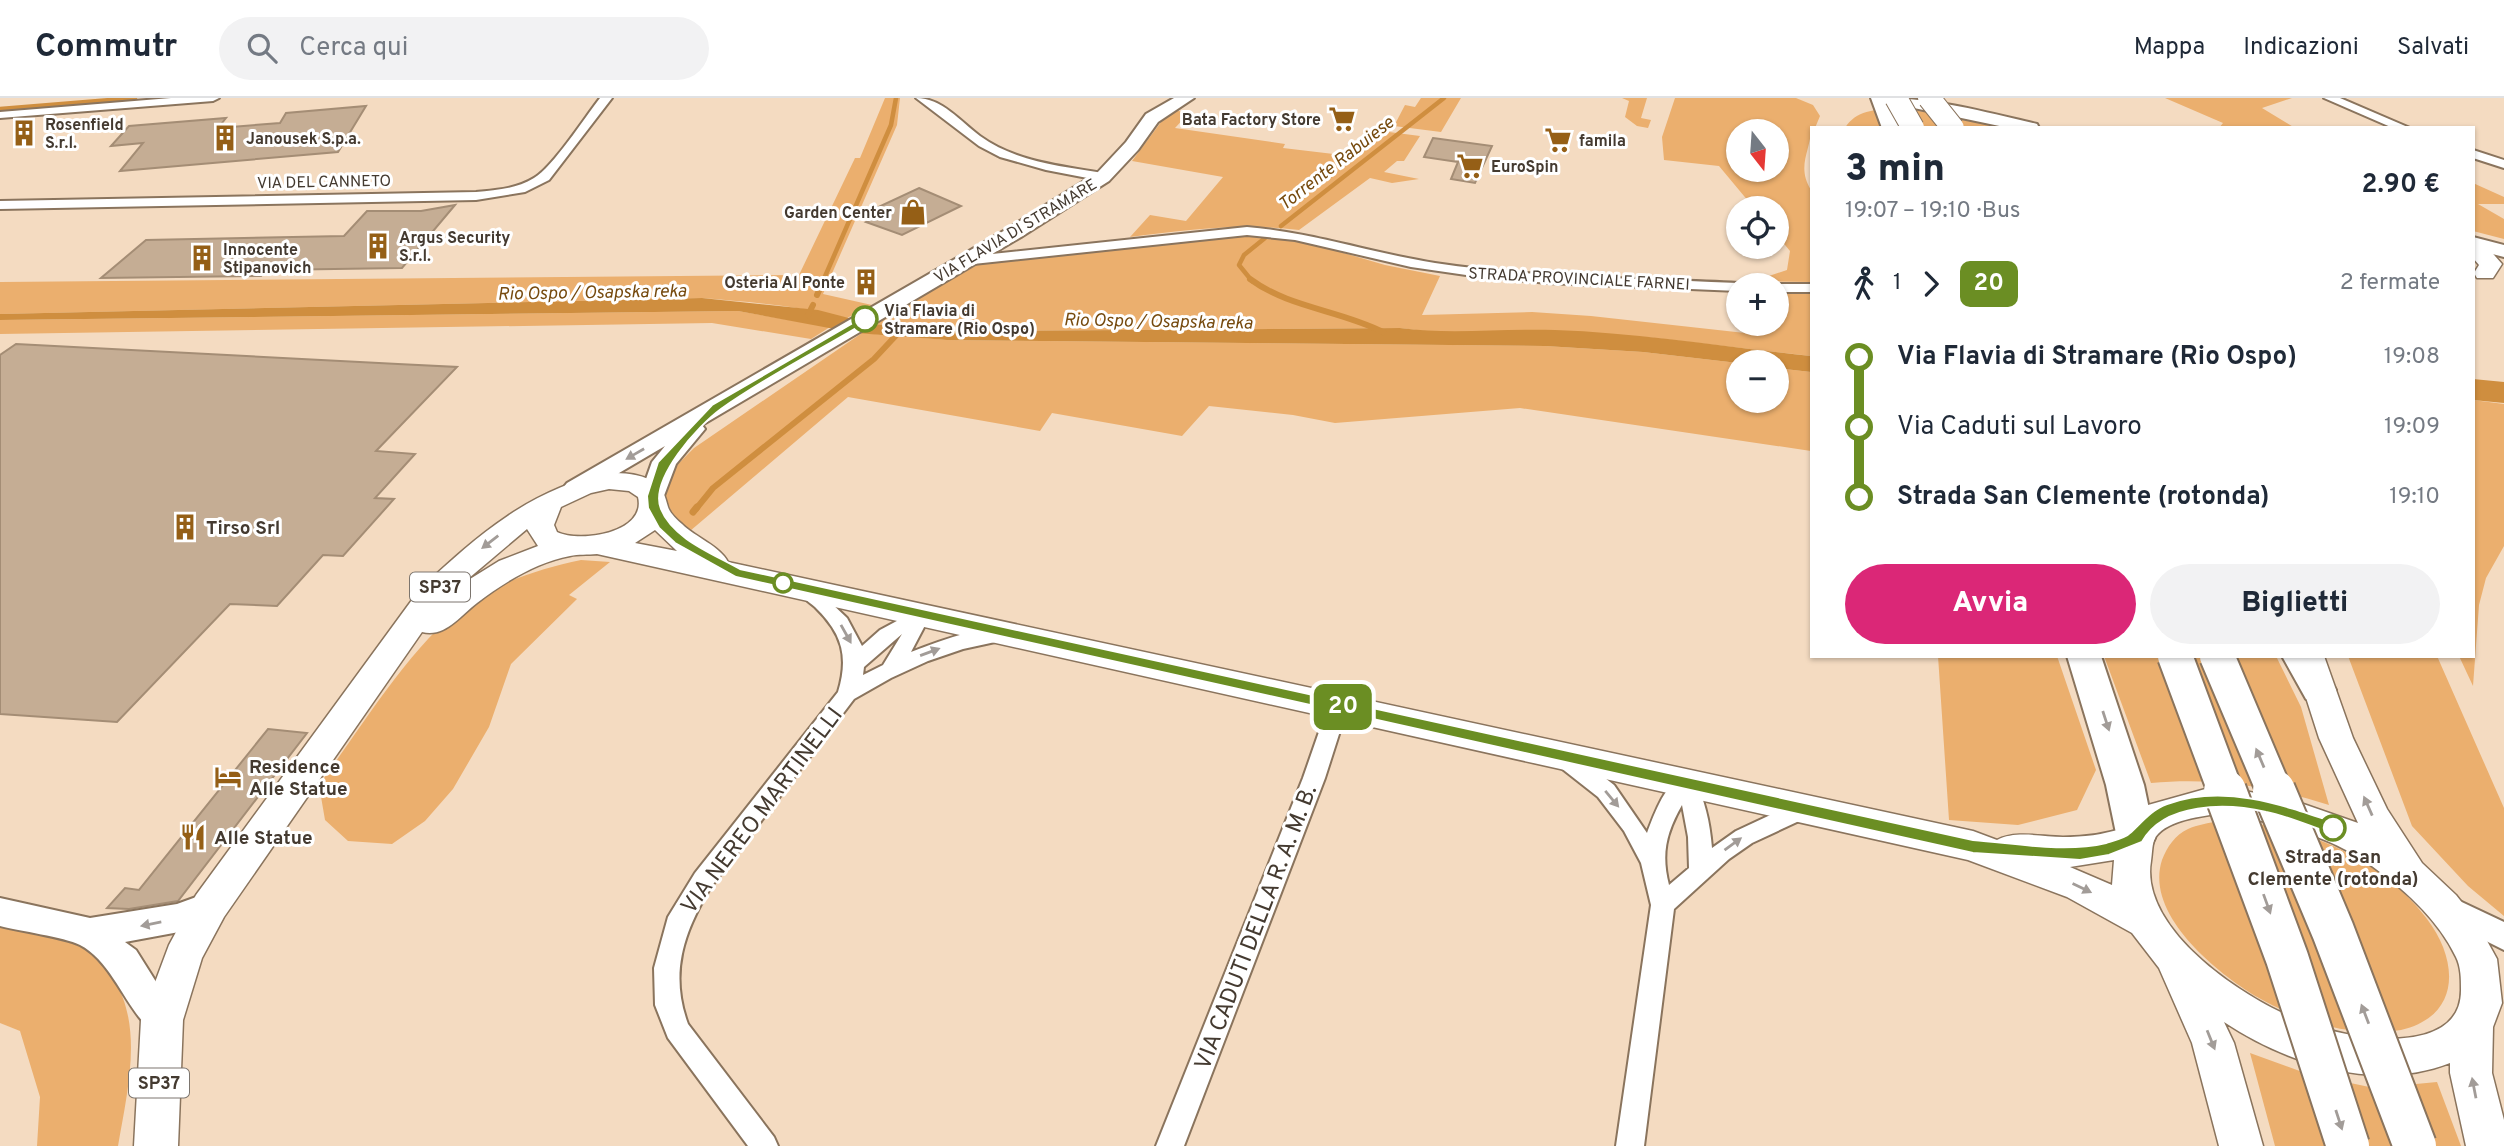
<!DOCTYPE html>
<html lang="it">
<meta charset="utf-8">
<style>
body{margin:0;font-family:Overpass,sans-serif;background:#f2f2f3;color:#1f2937;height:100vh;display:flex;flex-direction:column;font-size:26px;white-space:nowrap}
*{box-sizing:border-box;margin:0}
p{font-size:23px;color:#747a83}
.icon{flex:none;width:38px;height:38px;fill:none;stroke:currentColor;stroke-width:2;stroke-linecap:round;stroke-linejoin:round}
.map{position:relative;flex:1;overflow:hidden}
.panel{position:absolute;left:1810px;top:28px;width:665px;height:532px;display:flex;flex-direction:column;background:#fff;border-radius:0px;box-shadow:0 2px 5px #0004}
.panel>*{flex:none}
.badge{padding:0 14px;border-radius:10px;font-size:24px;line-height:46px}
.needle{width:46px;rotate:163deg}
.tools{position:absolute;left:1726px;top:21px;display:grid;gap:14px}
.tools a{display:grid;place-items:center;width:63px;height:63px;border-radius:50%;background:#fff;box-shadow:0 2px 5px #0004;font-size:35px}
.map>.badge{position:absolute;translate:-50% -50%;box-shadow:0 0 0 4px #fff}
.legs{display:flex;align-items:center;gap:10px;height:77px;padding:0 35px;font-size:23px}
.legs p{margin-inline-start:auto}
.overview{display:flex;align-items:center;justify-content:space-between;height:119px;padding:0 35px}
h1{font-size:38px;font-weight:800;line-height:52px}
.primary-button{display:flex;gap:14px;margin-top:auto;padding:14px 35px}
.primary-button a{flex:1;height:80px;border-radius:42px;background:#db2777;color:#fff;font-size:28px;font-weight:800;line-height:80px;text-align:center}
.primary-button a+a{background:#f2f2f3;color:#1f2937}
ul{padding:0 35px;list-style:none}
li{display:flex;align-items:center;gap:24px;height:70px;font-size:26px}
li i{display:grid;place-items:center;width:10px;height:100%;margin:0 9px;background:currentColor}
li i::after{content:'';width:18px;height:18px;margin:-9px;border:5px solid;border-radius:50%;background:#fff}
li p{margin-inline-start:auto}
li:first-child i{background:linear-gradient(#0000 50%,currentColor 0)}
li:last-child i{background:linear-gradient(currentColor 50%,#0000 0)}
header{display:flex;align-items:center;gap:42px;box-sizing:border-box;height:98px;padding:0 35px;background:#fff;border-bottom:2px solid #e0e1e3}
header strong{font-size:33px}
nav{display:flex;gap:38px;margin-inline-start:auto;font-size:24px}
.search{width:490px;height:63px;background:#f2f2f3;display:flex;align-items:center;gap:18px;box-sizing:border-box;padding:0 24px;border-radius:38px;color:#747a83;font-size:26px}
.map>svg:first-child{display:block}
</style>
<header>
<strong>Commutr</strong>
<div class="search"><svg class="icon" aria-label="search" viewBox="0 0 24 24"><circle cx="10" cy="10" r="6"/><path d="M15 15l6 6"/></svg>Cerca qui</div>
<nav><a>Mappa</a><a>Indicazioni</a><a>Salvati</a></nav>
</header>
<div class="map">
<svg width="2504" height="1048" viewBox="0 0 2504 1048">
<rect width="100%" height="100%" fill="#f4dbc1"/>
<path fill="#ebaf6e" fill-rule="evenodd" d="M885 0H900L897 27 823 196 872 207 847 220C799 208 751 204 702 200L0 216V184L799 177 855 60H860Z
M1421 0H1461L1441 34 1394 28 1405 7 1415 9Z
M1622 0H1647L1641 20 1651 22 1648 30 1637 28 1625 19 1629 3Z
M1675 0H1796L1813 7 1820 18 1815 30H1811C1811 53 1796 68 1811 92V184L1754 183 1787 172 1790 153 1776 136V110H1754L1719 68 1664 62 1662 39ZM1738 33H1776V72H1738Z
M2165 0H2292L2262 10 2295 30H2219L2223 25Z
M1894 10 1959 18 2011 30H1845C1856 12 1875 12 1894 10Z
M1174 12 1189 15 1175 30 1285 46 1283 50 1342 57C1349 48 1374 50 1389 34L1420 38 1404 63H1397L1384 74 1419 81 1392 85 1370 80 1299 132C1241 125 1188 132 1130 139L1150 117 1186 123 1223 79 1132 63 1164 20Z
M2473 85 2504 99V106H2478L2504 121V141L2473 133Z
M1246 136 1289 139 1385 167 1440 178 1422 217 1532 214 1591 218 1745 235 1744 226H1776V196H1811V258L1646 239 1433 234 1400 230 990 233 872 226 979 166Z
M738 213 830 229 811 241 712 225 0 236V222Z
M862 235 947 242 1545 248 1643 254 1738 265V303H1776V270L1811 274V353L1520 310 1335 325 1293 317 1209 308 1182 338 1052 315 1040 333 848 299 690 433 673 417 664 398 671 373 694 350Z
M2473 302 2504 306V448L2486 480 2479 507 2473 588 2459 558H2473Z
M581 462 610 464 569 497 577 501 511 566 489 629 453 691 425 723 392 746 348 743 325 722 319 687C359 633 410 548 463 509 498 484 539 471 581 462Z
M1938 558H2057L2096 672 2077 712 2018 727 1949 722Z
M2104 558H2276L2301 609 2329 707C2270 688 2213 679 2151 685Z
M2348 558H2437L2504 710V818L2468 788 2412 728Z
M2219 723C2266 724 2309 734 2351 757 2379 772 2408 795 2427 821 2459 863 2461 918 2401 932 2391 934 2379 933 2369 933 2333 934 2290 918 2259 900 2218 876 2144 817 2162 762 2167 749 2175 737 2188 731 2197 727 2209 725 2219 723Z
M0 829C19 832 64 838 78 847 153 893 130 978 118 1048H37L40 999 20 933 0 925Z
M2250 955 2308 976 2374 990 2437 984 2461 1048H2275Z"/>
<path fill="#cf8e3f" d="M702 200 818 212 872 226 990 233 1400 230C1452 237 1503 230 1555 232 1641 235 1726 249 1811 258V274L1776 270V264L1738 265 1643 254 1545 248 947 242 856 235 738 213 0 222V216Z
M2473 281 2504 284V305L2473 302Z"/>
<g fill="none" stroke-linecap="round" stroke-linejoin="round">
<path stroke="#cf8e3f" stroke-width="4.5" d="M0 11 135 0
M1281 128 1444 0
M823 183 891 27 896 0
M1252 183 1239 167 1244 157 1265 140"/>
<path stroke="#cf8e3f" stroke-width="6" d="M1250 181C1289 210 1340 212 1383 234
M817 197 824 181
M808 217 813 207
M696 411 713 390 874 261 902 231"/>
<path stroke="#cf8e3f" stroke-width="7" d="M693 414 697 409"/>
</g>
<path fill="#c5ad94" stroke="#a48d75" stroke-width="2" d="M366 8 338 54 120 73 143 45 111 48 129 28 226 20 218 30 280 25 286 15Z
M1433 40 1492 48 1475 85 1451 81 1458 64 1424 59Z
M919 90 961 108 902 137 866 124 881 116 872 112Z
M455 107 402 170 267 172 261 178 101 180 146 142 344 138 367 113H421Z
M16 246 398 266 457 269 376 353 415 356 375 400 394 401 343 458 323 457 277 508 230 506 117 624 0 616V257Z
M268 631 307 635 178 803 129 811 107 810 125 790 139 792Z"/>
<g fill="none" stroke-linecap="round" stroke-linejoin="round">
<g stroke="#8a745d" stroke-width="4">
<path id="minor" d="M171 0H219L213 3 0 20V14Z
M600 0H612L549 82 525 94 476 102 0 111V103L476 94C496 92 516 91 534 80 553 69 585 19 600 0Z
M916 0C942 0 960 23 980 38 1016 64 1061 68 1103 75L1109 79 1103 83 1046 72 1000 59 979 48Z
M2324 0H2340L2410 30H2393Z
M2473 52 2504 62V70L2473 60Z
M1247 129C1311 134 1372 155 1435 165 1535 180 1637 180 1738 185L1744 187H1738V193L1548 185 1473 178 1411 169 1295 142 1247 137 964 167 957 163 964 159Z
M1776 186H1811V194H1776V187H1771Z
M804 484 811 486 847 520 862 548 880 532 921 510 928 512 931 516 911 554C934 545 986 525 1009 531L1012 536 1009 541 963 551 928 563 891 580 854 601 711 789C684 833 669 875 688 926L774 1039 778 1048H748L668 940 655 907 654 870 668 819 695 775 838 594C849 558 842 535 815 509 808 503 800 498 795 490L797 486ZM902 536 883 567 863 577 864 569Z
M1338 601 1345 603 1348 608 1325 680 1184 1048H1156L1303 680 1328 608 1331 603Z
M1564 652 1572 654 1614 687 1647 735C1654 717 1669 672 1693 679 1705 701 1710 725 1712 750L1736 733 1796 705 1804 703 1812 705 1815 711 1812 717 1752 745 1729 761 1674 811 1644 1048H1616L1651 807 1641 765 1624 733 1598 699 1556 666 1553 660 1556 654ZM1682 707 1688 739 1689 770 1669 787C1661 756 1666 735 1682 707Z"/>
</g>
<g stroke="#8a745d" stroke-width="4">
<path id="tertiary" d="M2449 798 2504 824V852L2438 819 2434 810 2438 801Z"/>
</g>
<g stroke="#8a745d" stroke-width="4">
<path id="secondary" d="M1174 0H1194L1158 24 1138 52 1109 83 1021 139 702 327 705 331 676 366 662 403 653 406 644 403 640 398 652 364 665 348 585 395 576 398 567 395 563 390 567 385 1007 131 1097 75 1126 44 1146 16Z
M1882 0C1935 0 1985 14 2037 26L2039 30H2009L1890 5Z
M2473 139 2504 147V159L2473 151Z
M210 794 222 798 227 808 222 818 179 834 125 844 136 852 180 922 175 933 162 938C130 926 117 866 80 847 64 839 19 833 0 828V800L90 820 177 806Z"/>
</g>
<g stroke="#8a745d" stroke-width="3">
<path id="primary" d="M2473 140 2481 142 2502 166 2493 180H2477L2474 175 2479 167 2473 160Z
M609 374C624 376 639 375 652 383 664 390 665 399 668 409 670 415 677 422 682 426 695 439 720 448 728 464L1973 733 1997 742C2016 732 2042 739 2063 739 2083 739 2103 737 2123 730L2130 719 2148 707 2216 688 2289 701 2358 725 2319 640 2294 562 2296 558H2324L2353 640 2387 711 2422 765 2456 797 2475 821 2497 861 2502 905 2493 929 2492 975 2504 1022V1048H2466L2450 975V965C2375 994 2289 967 2224 924L2234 945 2263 1048H2219L2192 945 2159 870 2132 835 2067 799 1968 762 597 456C588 457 578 456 570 458 537 464 503 485 477 505 460 518 445 540 422 534L224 819 202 860 183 922 178 1048H134L141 922 169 847 196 797 420 491C479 436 529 392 609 374ZM609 391 629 393 638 399C647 435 580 445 557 434L554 427 561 409 591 395ZM527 431 538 448 499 463 462 486ZM655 432 677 453 635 445ZM2216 716C2269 722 2321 734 2366 764 2401 788 2438 821 2456 859 2461 869 2461 881 2461 891 2462 944 2396 944 2357 938 2340 935 2322 931 2306 925 2248 904 2139 833 2151 763 2152 757 2152 748 2154 742 2163 723 2198 719 2216 716ZM2114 762 2112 787 2070 769Z"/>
</g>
<g stroke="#8a745d" stroke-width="4">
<path id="trunk" d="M1871 0H1891L1902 30H1882Z
M2067 558H2101L2144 687 2155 740 2150 751 2136 755 2122 751 2117 740 2106 687Z
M2282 558H2316L2336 592 2330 601 2318 604 2306 601Z"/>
</g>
<use href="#minor" fill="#fff" fill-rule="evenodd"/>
<use href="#tertiary" fill="#fff" fill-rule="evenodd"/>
<use href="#secondary" fill="#fff" fill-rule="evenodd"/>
<use href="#primary" fill="#fff" fill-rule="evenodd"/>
<use href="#trunk" fill="#fff" fill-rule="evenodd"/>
<g stroke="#8a745d" stroke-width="24" stroke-linecap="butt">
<path id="trunk-bridge-far2" d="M1896 0 1913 30
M1929 0 1953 30"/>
</g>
<g stroke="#8a745d" stroke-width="38" stroke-linecap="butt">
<path id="trunk-bridge-far1" d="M2175 558 2226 695
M2217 558 2275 695"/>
</g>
<g stroke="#8a745d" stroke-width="46" stroke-linecap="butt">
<path id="trunk-bridge" d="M2225 693 2287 860 2348 1048
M2274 693 2333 833 2415 1048"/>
</g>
<use href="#trunk-bridge-far2" stroke="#fff" stroke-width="22"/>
<use href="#trunk-bridge-far1" stroke="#fff" stroke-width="34"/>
<use href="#trunk-bridge" stroke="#fff" stroke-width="42"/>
</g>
<defs><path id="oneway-solid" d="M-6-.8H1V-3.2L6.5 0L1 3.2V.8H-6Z" transform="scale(1.75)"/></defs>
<g fill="#a29c98">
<use href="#oneway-solid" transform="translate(635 356) rotate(150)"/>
<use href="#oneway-solid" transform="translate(490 444) rotate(142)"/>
<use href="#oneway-solid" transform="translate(846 536) rotate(61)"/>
<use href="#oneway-solid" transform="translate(930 554) rotate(-20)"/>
<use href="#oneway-solid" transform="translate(2106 623) rotate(72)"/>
<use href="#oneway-solid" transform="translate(2260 660) rotate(-113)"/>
<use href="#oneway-solid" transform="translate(1612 701) rotate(50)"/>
<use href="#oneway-solid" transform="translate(2368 708) rotate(-114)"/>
<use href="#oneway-solid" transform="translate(1733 746) rotate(-36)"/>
<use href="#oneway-solid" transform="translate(2082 790) rotate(26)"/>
<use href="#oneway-solid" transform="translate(2267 806) rotate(70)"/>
<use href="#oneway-solid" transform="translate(151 826) rotate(169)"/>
<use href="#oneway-solid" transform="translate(2365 916) rotate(-111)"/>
<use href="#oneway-solid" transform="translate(2211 942) rotate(68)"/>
<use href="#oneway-solid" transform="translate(2474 990) rotate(-101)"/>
<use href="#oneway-solid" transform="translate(2339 1022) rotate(72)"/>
</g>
<path fill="#6b8e23" stroke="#fff" stroke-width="2" d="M865 218 868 219V223C820 252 767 278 721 311 699 327 649 381 661 411 673 441 714 456 740 471L1973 742C2015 745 2064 755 2106 745 2112 743 2126 740 2130 735 2141 725 2152 711 2167 706 2225 685 2284 707 2339 726L2341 730 2333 736C2311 729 2288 718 2266 714 2227 705 2164 704 2142 744L2109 757 2080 762 1973 755 736 479 675 445 659 430 648 410 647 398 658 364 712 307Z"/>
<defs>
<g id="supermarket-bare" transform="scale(2.1)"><path d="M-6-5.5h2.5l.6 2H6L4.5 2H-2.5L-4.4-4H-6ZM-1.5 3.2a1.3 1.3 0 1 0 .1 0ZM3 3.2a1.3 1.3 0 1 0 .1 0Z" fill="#955f16" stroke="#fff" stroke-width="2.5" paint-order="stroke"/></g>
<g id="building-bare" transform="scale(2.1)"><path d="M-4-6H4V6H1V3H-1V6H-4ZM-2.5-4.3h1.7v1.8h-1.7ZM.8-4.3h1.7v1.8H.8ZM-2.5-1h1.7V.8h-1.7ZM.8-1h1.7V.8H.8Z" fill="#955f16" stroke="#fff" stroke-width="2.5" paint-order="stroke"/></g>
<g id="shop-bare" transform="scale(2.1)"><path d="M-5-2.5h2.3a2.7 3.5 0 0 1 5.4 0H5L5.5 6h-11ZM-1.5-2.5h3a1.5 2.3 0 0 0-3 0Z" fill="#955f16" stroke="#fff" stroke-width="2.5" paint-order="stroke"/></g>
<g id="hotel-bare" transform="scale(2.1)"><path d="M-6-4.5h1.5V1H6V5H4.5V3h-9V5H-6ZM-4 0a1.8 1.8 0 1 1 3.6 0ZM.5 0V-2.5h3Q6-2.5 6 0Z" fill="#955f16" stroke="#fff" stroke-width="2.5" paint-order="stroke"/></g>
<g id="restaurant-bare" transform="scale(2.1)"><path d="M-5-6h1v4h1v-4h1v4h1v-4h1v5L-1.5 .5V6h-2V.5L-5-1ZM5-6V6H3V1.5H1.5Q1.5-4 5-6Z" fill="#955f16" stroke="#fff" stroke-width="2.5" paint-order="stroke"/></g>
</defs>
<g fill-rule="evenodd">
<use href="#supermarket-bare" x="1342" y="21"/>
<use href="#building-bare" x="24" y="35"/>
<use href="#building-bare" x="225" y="40"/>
<use href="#supermarket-bare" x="1558" y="42"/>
<use href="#supermarket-bare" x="1470" y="68"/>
<use href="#shop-bare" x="913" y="114"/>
<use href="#building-bare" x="378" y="148"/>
<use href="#building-bare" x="202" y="160"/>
<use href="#building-bare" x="866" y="184"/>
<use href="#building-bare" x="185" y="429"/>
<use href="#hotel-bare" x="228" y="679"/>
<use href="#restaurant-bare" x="193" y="739"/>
</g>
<g fill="#fff" stroke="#6b8e23" stroke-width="3.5">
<circle cx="865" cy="221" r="12"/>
<circle cx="783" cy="485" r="9"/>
<circle cx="2333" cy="730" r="12"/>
</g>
<g text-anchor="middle" stroke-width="6" stroke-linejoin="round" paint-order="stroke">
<g font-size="16" font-weight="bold" fill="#443a30" stroke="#fff" text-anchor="start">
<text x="1321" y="27" text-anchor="end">Bata Factory Store</text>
<text x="45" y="32">Rosenfield<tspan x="45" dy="18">S.r.l.</tspan></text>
<text x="246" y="46">Janousek S.p.a.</text>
<text x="1579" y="48">famila</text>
<text x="1491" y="74">EuroSpin</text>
<text x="892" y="120" text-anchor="end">Garden Center</text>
<text x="399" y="145">Argus Security<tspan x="399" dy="18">S.r.l.</tspan></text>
<text x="223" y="157">Innocente<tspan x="223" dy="18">Stipanovich</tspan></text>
<text x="845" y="190" text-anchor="end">Osteria Al Ponte</text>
</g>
<g font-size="16" fill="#443a30" stroke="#fff">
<text transform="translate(324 83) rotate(-1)" y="6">VIA DEL CANNETO</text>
<text transform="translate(1015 132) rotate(-31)" y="6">VIA FLAVIA DI STRAMARE</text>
<text transform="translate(1579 180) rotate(3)" y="6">STRADA PROVINCIALE FARNEI</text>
</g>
<g font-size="16" font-weight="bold" fill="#443a30" stroke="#fff" text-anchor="start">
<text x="884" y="218">Via Flavia di<tspan x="884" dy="18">Stramare (Rio Ospo)</tspan></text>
</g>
<g font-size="18" font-style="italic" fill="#764a0e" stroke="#fff">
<text transform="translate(1336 65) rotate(-38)" y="6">Torrente Rabuiese</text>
<text transform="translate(592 194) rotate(-1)" y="6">Rio Ospo / Osapska reka</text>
<text transform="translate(1158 223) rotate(1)" y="6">Rio Ospo / Osapska reka</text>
</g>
<g fill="#fff" stroke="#7c756e" stroke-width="2">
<rect x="410" y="474.5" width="60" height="29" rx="5"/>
<rect x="129" y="970.5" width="60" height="29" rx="5"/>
</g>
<g font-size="18" font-weight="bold" fill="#443a30">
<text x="440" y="495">SP37</text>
<text x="159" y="991">SP37</text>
</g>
<g font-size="19" font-weight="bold" fill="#443a30" stroke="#fff" text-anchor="start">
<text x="206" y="436">Tirso Srl</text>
<text x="249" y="675">Residence<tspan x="249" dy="22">Alle Statue</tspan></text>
<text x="214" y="746">Alle Statue</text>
</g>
<g font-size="19" font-weight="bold" fill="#443a30" stroke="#fff">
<text x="2333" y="765">Strada San<tspan x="2333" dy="22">Clemente (rotonda)</tspan></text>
</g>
<g font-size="23" fill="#443a30" stroke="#fff">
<text transform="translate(761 712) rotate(-53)" y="8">VIA NEREO MARTINELLI</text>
<text transform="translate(1255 829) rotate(-69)" y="8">VIA CADUTI DELLA R. A. M. B.</text>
</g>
</g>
</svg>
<div class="tools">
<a><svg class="needle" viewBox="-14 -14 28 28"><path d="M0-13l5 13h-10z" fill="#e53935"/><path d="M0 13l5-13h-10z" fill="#747a83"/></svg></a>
<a><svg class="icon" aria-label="locate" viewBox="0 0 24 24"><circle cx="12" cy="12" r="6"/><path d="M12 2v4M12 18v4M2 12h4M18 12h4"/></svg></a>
<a>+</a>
<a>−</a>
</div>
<b class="badge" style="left:1343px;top:609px;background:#6b8e23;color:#fff">20</b>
<section class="panel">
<div class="overview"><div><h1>3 min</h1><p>19:07 – 19:10 · Bus</p></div><b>2.90 €</b></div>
<div class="legs"><svg class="icon" aria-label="walk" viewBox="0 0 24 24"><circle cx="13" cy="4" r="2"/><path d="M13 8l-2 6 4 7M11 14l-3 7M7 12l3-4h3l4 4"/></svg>1<svg class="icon" aria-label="forward" viewBox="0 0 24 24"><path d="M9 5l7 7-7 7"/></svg><b class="badge" style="background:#6b8e23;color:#fff">20</b><p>2 fermate</p></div>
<ul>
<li><i style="color:#6b8e23"></i><b>Via Flavia di Stramare (Rio Ospo)</b><p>19:08</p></li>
<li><i style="color:#6b8e23"></i><span>Via Caduti sul Lavoro</span><p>19:09</p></li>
<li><i style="color:#6b8e23"></i><b>Strada San Clemente (rotonda)</b><p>19:10</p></li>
</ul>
<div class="primary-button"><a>Avvia</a><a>Biglietti</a></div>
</section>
</div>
